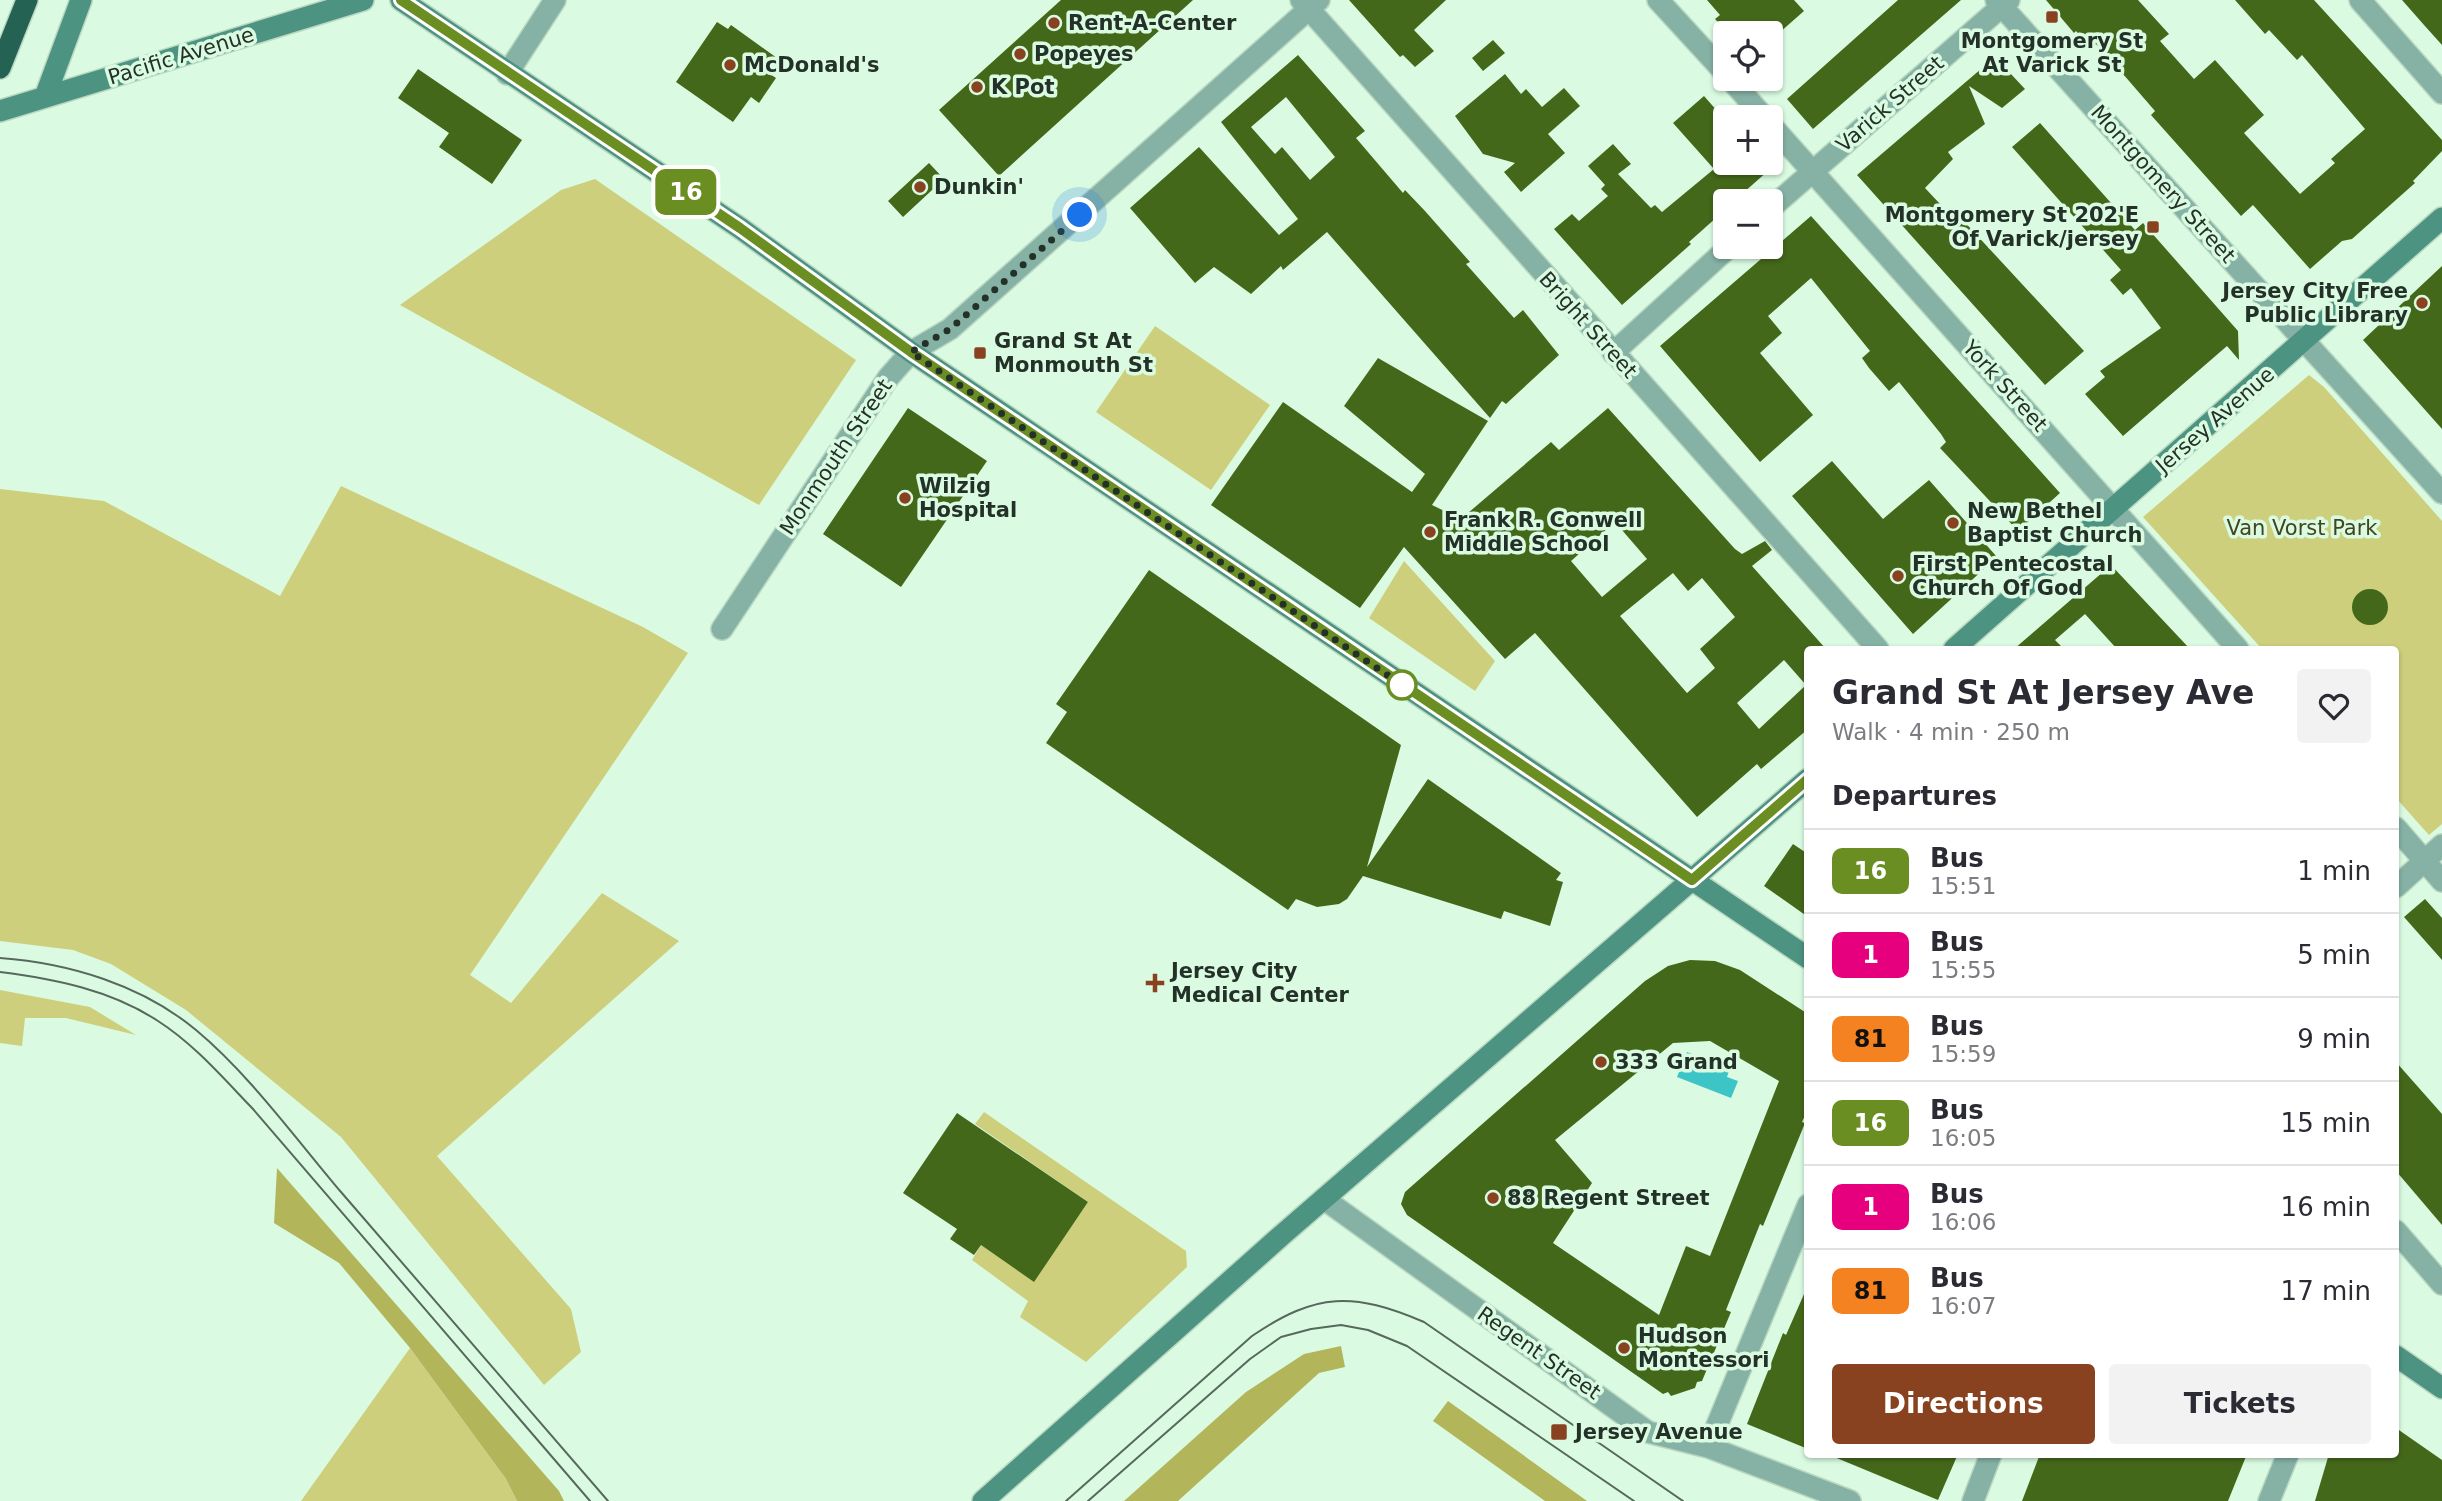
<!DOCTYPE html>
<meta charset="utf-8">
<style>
body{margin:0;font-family:"DejaVu Sans",sans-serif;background:#f2f2f3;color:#2b2b33;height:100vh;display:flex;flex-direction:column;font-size:26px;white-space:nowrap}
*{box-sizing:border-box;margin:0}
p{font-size:23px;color:#7c7c81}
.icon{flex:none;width:38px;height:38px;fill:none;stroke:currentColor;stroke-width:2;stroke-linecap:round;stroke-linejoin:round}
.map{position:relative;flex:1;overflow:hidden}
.details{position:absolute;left:1804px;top:646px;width:595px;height:812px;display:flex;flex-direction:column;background:#fff;border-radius:7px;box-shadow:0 2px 5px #0004}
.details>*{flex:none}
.badge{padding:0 14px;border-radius:10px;font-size:24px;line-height:46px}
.fabs{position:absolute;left:1713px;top:21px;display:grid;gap:14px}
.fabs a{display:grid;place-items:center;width:70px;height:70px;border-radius:7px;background:#fff;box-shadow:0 2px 5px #0004;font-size:35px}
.you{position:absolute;width:35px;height:35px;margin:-18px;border:5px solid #fff;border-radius:50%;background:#1a73e8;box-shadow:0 0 0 10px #1a73e833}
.map>.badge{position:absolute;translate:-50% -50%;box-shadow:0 0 0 4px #fff}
h2{padding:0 28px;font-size:26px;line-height:63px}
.round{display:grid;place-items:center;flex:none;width:74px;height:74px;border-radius:7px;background:#f2f2f3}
.head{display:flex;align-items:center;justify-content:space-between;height:119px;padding:0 28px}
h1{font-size:33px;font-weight:600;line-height:52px}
.button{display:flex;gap:14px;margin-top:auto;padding:14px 28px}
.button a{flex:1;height:80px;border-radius:7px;background:#894220;color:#fff;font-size:28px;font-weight:600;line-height:80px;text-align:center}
.button a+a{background:#f2f2f3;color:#2b2b33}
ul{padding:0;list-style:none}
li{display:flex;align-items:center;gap:21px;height:84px;padding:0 28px;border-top:2px solid #e1e1e2}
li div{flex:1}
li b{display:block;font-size:26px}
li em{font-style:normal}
li .badge{min-width:77px;font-weight:700;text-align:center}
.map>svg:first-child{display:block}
</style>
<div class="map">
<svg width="2442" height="1501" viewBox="0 0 2442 1501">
<rect width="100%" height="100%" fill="#dafbe2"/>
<path fill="#cdcf7d" d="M595 179 856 360 759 505 400 305 561 190Z
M1155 326 1270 405 1211 490 1096 412Z
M2309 375 2324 387 2442 521V824L2429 835 2396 798V649H2262L2143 517Z
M341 486 643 627 688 653 470 975 511 1003 602 893 679 941 437 1156 571 1309 581 1352 544 1385 341 1137 186 1010 111 964 73 950 0 941V489L104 501 280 596Z
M1404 561 1495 661 1475 691 1369 618Z
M0 990 90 1007 136 1035 66 1018H25L22 1046 0 1043Z
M984 1112 1186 1251 1187 1267 1086 1362 1020 1317 1028 1301 972 1260 981 1245 1034 1281 1088 1202 975 1124Z
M410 1348 506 1479 517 1501H301Z"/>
<path fill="#b3b55b" d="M277 1168 559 1491 564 1501H517L506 1479 410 1348 339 1263 274 1223Z
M1341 1346 1345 1367 1319 1373 1178 1501H1124L1246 1392 1304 1354Z
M1448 1401 1587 1501H1545L1433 1421Z"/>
<path fill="#3cc4c6" d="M1687 1052 1730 1068 1727 1077 1738 1081 1731 1098 1677 1077Z"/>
<path fill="#44681a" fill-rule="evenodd" d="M1061 0H1193L999 176 939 110Z
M1349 0H1446L1414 30 1434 51 1415 67 1403 55 1400 57Z
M1707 0H1794L1804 11 1779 33H1728L1715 19 1720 15Z
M1898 0H1961L1813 129 1787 99Z
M2046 0H2138L2169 34 2160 41 2194 79 2215 60 2264 115 2244 133 2300 194 2335 163 2331 159 2365 129 2302 55 2297 60 2269 30 2265 34 2235 0H2314L2442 140V151L2413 181 2415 183 2352 239 2342 241 2310 269 2253 205 2241 216 2151 115 2155 111 2110 59 2096 44 2091 48 2076 31 2074 33Z
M2402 0H2442V45L2424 25Z
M717 22 728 29 731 25 777 58 767 72 776 78 759 103 751 97 733 122 676 82Z
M1493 40 1505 53 1483 71 1472 58Z
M1298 55 1365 131 1356 138 1403 193 1405 190 1425 211 1470 262 1466 264 1514 318 1523 310 1559 355 1506 404 1502 401 1490 418 1327 232 1283 270 1281 266 1251 294 1214 267 1195 283 1130 208 1199 147 1279 235 1298 219 1221 122ZM1286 97 1335 157 1310 180 1282 147 1275 154 1251 127Z
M1995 57 2025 89 2002 108 1969 86 1985 124 1948 152 1953 159 1925 188 1956 221 1960 217 2084 351 2045 385 1857 175Z
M418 69 522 140 492 184 439 147 449 133 398 98Z
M1505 74 1521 94 1526 89 1542 107 1564 88 1580 106 1548 134 1565 153 1521 192 1504 172 1515 163 1483 154 1455 116Z
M1704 96 1726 121V163H1777L1734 201H1726V209L1689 242 1691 244 1622 305 1554 229 1572 214 1579 221 1608 196 1601 189 1605 185 1588 166 1613 144 1631 164 1618 174 1651 208 1655 205 1662 212 1714 169 1673 123Z
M2040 123 2135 230 2143 223 2238 331 2239 360 2227 346 2123 436 2085 394 2105 377 2100 371 2161 328 2131 288 2123 295 2110 280 2121 270 2012 147Z
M929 163 944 179 903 217 888 201Z
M1811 216 2060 493 2018 531 1940 448 1946 442 1941 434 1899 382 1889 391 1869 368 1862 358 1870 351 1811 278 1768 316 1782 333 1760 353 1813 415 1760 462 1660 346Z
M2442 266V429L2363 340Z
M1378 358 1488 421 1432 505 1461 519 1551 442 1559 450 1608 408 1735 549 1742 554 1765 541 1772 550 1752 566 1826 649H1808V729L1761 769 1757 764 1697 817 1535 633 1505 659 1404 547 1360 608 1211 505 1283 402 1412 492 1425 474 1344 406ZM1615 522 1647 559 1602 597 1571 561ZM1673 573 1688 591 1702 578 1735 617 1700 649 1715 668 1687 693 1620 616ZM1784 660 1806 685 1759 729 1737 703Z
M908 408 987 461 901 587 823 534Z
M1832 461 1883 519 1929 480 1997 557 1913 634 1792 496Z
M2111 565 2190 649H2117L2085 614 2055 640 2064 649H2014Z
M1149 570 1401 745 1367 867 1428 779 1561 873 1556 880 1563 882 1550 926 1504 911 1501 919 1363 876 1347 899 1339 904 1317 907 1296 899 1288 910 1046 743 1067 712 1056 704Z
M2352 607a18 18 0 1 1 36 0a18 18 0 1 1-36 0Z
M1793 844 1808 854V917L1764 886Z
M2425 899 2442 918V960L2404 917Z
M1690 960 1715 961 1740 970 1808 1014V1109L1802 1122 1805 1123 1763 1226 1760 1224 1726 1310 1731 1312 1702 1381 1697 1382 1695 1388 1671 1396 1668 1392 1663 1394 1407 1215 1401 1204 1405 1192 1645 981 1668 966ZM1710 1041 1779 1081 1710 1256 1686 1246 1659 1315 1553 1243 1592 1183 1555 1140 1673 1043Z
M2396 1062 2442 1114V1225L2396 1171Z
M957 1113 1088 1202 1034 1282 981 1245 974 1255 950 1239 957 1229 903 1193Z
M1808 1285V1449L1747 1424 1783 1333 1786 1335Z
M2396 1428 2442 1460V1501H2315L2329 1454H2396Z
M1827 1454H1958L1938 1500Z
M2040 1454H2247L2228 1501H2022Z"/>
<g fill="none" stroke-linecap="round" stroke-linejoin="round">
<g stroke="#b9d7c1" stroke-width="24">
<path id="street" d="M1301 0 1878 649
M1658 0 1726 74
M1996 0 2442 493
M2360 0 2442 93
M507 74 555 0
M1730 79 1764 117
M1771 125 2238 649
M1771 208 2009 0
M1613 353 1729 247
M722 629 888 378 911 352 950 329 1319 0
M2396 828 2442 881
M2396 887 2442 845
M1324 1199 1648 1432 1708 1447 1850 1501
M2396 1231 2442 1284
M1708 1447 1808 1205
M1973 1501 1991 1454
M2269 1501 2288 1454"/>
</g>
<g stroke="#b9d7c1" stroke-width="24">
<path id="secondary" d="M401 0 740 228 911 352 1808 958
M45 97 81 0
M0 111 363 0
M1954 649 2442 218
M2396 1356 2442 1388
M983 1501 1282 1235 1808 779"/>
</g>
<g stroke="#b9d7c1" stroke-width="24">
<path id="highway" d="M0 68 27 0"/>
</g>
<use href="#street" stroke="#86b2a6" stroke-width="21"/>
<use href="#secondary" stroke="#4d9381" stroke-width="21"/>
<use href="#highway" stroke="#246253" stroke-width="21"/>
<path stroke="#56695c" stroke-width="2" d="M0 958C69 963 142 985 196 1030 249 1074 296 1139 341 1192 430 1295 519 1398 608 1501
M0 972C55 979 111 990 158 1021 194 1044 223 1078 253 1109L590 1501
M1066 1501 1252 1336C1317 1292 1353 1292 1424 1322L1683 1501
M1088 1501 1250 1359 1281 1337 1311 1329 1341 1325 1368 1330 1407 1346 1634 1501"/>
</g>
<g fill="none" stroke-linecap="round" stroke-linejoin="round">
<g stroke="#fff" stroke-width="16">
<path id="line" d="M401 0 740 228 911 352 1692 880 1808 779"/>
</g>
<use href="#line" stroke="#6b8e23" stroke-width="10"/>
<path stroke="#243128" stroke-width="7" stroke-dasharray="0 12.6" d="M1080 215 950 329 911 352 1402 685"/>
</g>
<g fill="#894220" stroke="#dafbe2" stroke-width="2.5">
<rect x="2045" y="10" width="14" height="14" rx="3.5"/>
<circle cx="1054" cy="23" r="7"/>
<circle cx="1020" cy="54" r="7"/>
<circle cx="730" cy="65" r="7"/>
<circle cx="977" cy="87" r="7"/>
<circle cx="920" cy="187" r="7"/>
<rect x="2146" y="220" width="14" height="14" rx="3.5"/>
<circle cx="2422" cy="303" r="7"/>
<rect x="973" y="346" width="14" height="14" rx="3.5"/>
<circle cx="905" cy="498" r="7"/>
<circle cx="1953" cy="523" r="7"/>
<circle cx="1430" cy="532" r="7"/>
<circle cx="1898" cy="576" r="7"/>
<path d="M1151.5 972.5h7v7h7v7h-7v7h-7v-7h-7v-7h7z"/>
<circle cx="1601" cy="1062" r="7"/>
<circle cx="1493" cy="1198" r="7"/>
<circle cx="1624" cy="1348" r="7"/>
<rect x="1550" y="1423" width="18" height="18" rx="3.5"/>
</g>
<circle fill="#fff" stroke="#6b8e23" stroke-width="3.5" cx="1402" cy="685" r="14"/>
<g text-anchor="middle" stroke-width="7" stroke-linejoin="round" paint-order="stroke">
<g font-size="21" font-weight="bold" fill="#243128" stroke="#dafbe2" text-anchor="start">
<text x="1068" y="30">Rent-A-Center</text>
<text x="2052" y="48" text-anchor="middle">Montgomery St<tspan x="2052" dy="24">At Varick St</tspan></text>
<text x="1034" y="61">Popeyes</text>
<text x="744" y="72">McDonald's</text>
<text x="991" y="94">K Pot</text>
<text x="934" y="194">Dunkin'</text>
<text x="2139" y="222" text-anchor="end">Montgomery St 202'E<tspan x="2139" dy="24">Of Varick/jersey</tspan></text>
<text x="2408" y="298" text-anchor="end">Jersey City Free<tspan x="2408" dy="24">Public Library</tspan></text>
<text x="994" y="348">Grand St At<tspan x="994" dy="24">Monmouth St</tspan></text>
<text x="919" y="493">Wilzig<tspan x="919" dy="24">Hospital</tspan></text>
<text x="1967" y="518">New Bethel<tspan x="1967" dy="24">Baptist Church</tspan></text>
<text x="1444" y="527">Frank R. Conwell<tspan x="1444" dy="24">Middle School</tspan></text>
<text x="1912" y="571">First Pentecostal<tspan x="1912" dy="24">Church Of God</tspan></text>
<text x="1171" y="978">Jersey City<tspan x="1171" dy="24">Medical Center</tspan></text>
<text x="1615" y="1069">333 Grand</text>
<text x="1507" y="1205">88 Regent Street</text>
<text x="1638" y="1343">Hudson<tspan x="1638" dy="24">Montessori</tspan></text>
<text x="1575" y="1439">Jersey Avenue</text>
</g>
<g font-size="21" fill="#243128" stroke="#dafbe2">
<text transform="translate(181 56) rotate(-17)" y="7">Pacific Avenue</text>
<text transform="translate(1890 104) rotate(-41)" y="7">Varick Street</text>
<text transform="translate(2163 184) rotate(48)" y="7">Montgomery Street</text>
<text transform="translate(1588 325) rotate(48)" y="7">Bright Street</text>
<text transform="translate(2005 386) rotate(48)" y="7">York Street</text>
<text transform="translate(2215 420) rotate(-41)" y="7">Jersey Avenue</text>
<text transform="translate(836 457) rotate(-56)" y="7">Monmouth Street</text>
<text transform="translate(1539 1353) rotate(35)" y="7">Regent Street</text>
</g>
<g font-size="21" fill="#44441e" stroke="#dafbe2">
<text x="2302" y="535">Van Vorst Park</text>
</g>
</g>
</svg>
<div class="fabs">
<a><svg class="icon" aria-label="locate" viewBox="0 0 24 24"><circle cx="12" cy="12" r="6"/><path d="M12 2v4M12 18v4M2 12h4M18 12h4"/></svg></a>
<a>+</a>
<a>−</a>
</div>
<div class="you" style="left:1080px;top:215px"></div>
<b class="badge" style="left:686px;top:192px;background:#6b8e23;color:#fff">16</b>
<section class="details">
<div class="head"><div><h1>Grand St At Jersey Ave</h1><p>Walk · 4 min · 250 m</p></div><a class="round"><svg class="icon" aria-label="heart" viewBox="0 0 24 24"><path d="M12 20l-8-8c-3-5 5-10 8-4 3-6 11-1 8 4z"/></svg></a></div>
<h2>Departures</h2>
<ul>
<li><span class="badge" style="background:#6b8e23;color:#fff">16</span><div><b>Bus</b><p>15:51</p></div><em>1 min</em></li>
<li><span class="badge" style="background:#e6007e;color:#fff">1</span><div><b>Bus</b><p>15:55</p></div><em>5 min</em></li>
<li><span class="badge" style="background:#f58220;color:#111">81</span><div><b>Bus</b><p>15:59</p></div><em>9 min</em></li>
<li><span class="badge" style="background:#6b8e23;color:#fff">16</span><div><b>Bus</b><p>16:05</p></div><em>15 min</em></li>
<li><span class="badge" style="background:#e6007e;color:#fff">1</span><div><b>Bus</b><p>16:06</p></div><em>16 min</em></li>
<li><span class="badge" style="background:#f58220;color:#111">81</span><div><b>Bus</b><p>16:07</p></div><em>17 min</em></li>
</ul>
<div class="button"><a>Directions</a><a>Tickets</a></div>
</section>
</div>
